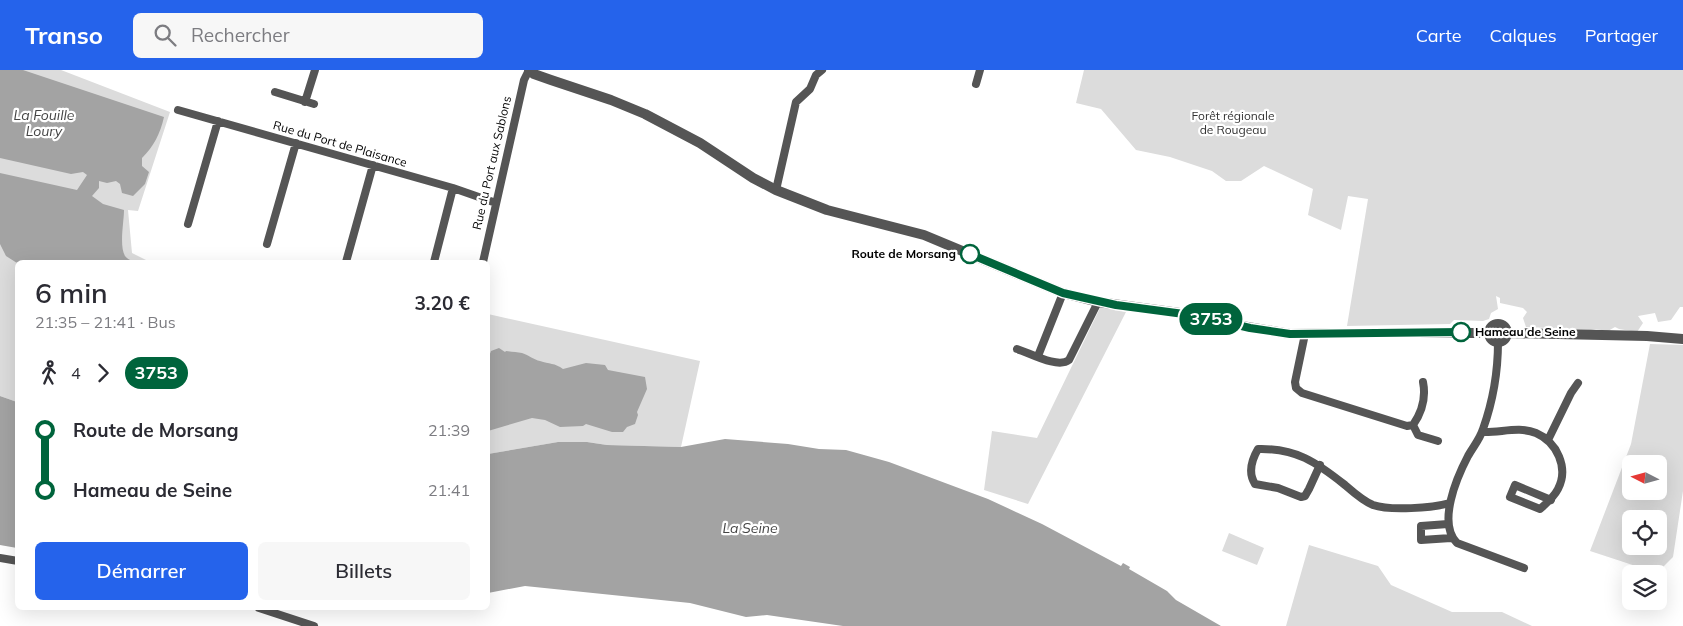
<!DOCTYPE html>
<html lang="fr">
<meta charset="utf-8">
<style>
body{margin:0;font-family:Mulish,sans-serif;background:#f7f7f7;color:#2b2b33;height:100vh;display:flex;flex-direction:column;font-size:19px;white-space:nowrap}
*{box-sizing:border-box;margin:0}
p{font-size:16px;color:#7c7c81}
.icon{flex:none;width:28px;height:28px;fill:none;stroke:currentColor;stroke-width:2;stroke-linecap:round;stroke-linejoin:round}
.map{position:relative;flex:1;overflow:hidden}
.details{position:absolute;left:15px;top:190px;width:475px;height:350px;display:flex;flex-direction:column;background:#fff;border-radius:8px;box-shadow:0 5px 20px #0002}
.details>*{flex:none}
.badge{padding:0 10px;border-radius:16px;font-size:18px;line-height:32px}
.needle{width:32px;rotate:276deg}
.fabs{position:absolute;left:1622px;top:385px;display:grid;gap:10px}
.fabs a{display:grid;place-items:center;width:45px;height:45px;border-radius:8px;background:#fff;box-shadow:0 5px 20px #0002;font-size:25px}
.map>.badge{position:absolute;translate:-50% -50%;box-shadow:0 0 0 2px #fff}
.legs{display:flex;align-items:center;gap:8px;height:55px;padding:0 20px;font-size:16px}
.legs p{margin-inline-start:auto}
.summary{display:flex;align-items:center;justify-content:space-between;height:85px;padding:0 20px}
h1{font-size:28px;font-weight:600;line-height:38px}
.button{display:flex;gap:10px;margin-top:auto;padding:10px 20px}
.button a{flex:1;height:58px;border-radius:8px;background:#2563eb;color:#fff;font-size:20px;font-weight:600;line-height:58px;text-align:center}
.button a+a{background:#f7f7f7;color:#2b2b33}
ul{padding:0 20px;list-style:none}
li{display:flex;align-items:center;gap:18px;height:60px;font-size:19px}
li i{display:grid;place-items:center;width:8px;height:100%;margin:0 6px;background:currentColor}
li i::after{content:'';width:12px;height:12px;margin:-6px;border:4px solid;border-radius:50%;background:#fff}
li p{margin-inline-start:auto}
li:first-child i{background:linear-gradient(#0000 50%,currentColor 0)}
li:last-child i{background:linear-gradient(currentColor 50%,#0000 0)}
header{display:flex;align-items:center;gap:30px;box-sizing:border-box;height:70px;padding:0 25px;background:#2563eb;color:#fff}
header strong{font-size:24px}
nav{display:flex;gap:28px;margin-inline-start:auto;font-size:18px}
.search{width:350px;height:45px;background:#f7f7f7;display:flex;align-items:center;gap:12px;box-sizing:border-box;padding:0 18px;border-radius:8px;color:#7c7c81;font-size:19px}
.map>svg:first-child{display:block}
</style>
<header>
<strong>Transo</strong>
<div class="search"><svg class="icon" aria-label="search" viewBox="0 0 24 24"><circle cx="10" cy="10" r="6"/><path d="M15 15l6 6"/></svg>Rechercher</div>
<nav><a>Carte</a><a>Calques</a><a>Partager</a></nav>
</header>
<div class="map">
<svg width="1683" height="556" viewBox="0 0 1683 556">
<rect width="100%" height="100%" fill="#fff"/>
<path fill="#dcdcdc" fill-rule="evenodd" d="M0 0H61L170 42 138 141 128 140 132 183 150 192H18L17 332 0 326Z
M1084 0H1683V237H1680L1671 250 1658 252 1655 243 1638 246 1643 253 1637 262 1619 259 1615 257 1608 261 1596 259 1591 260 1526 257 1523 248 1527 242 1523 238 1500 233V228L1496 226 1498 239 1491 243 1489 249 1483 251 1454 250 1450 254 1347 256 1368 129 1348 126 1341 160 1308 145 1313 119 1264 96 1241 111H1226L1212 101 1170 87 1136 80 1101 39 1076 33Z
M1101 236 1126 242 1028 434 984 420 992 361 1037 368Z
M488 244 700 291 681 377 607 375 587 372H558L488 384Z
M1650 274 1683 275V421L1673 487 1657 503 1590 481 1631 374ZM1631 394H1659V421H1631ZM1631 449H1659V476H1631Z
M1229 463 1264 478 1257 495 1222 481Z
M1309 475 1378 496 1391 515 1452 542H1502L1532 556H1286Z"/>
<path fill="#a3a3a3" d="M0 0H23L164 47C160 64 154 76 142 88V96L149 102 145 114 133 126 122 123 120 114 116 111 107 113 99 111V118L92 126 103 134 124 140C124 152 119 176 125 186 127 189 132 191 135 192L17 193 6 186 0 174V103L77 120 87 105 83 102 71 104 0 88Z
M499 278 505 282 506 281C512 282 517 282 522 283 529 285 534 290 540 291 549 294 555 293 563 299L586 293 605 295 608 300 645 307 647 319 637 342 638 345 635 354 627 357 623 362H612L586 354 583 356 560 357 545 350 532 348 488 361V289L491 281Z
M0 326 17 332V478L0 475Z
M725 369 788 374 819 379 846 380 889 392 988 429 1042 454 1121 496 1123 493 1130 497 1129 499 1167 521 1176 530 1221 556H843L767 545 746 547 690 533 525 516 488 523V384L558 372H587L607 375 681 377Z"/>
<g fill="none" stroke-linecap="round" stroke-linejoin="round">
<path stroke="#555" stroke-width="8" d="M976 14 980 0
M275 22 314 34
M305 32 315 0
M178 40 453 118 496 133
M776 120 796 32 810 19 816 5 822 0
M188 154 218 51
M267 174 296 73
M346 192 373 95
M434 192 453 118
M483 192 524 10 529 0
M1305 264 1295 312 1296 318 1302 323 1407 356 1413 355C1422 342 1426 327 1423 312
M1498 272C1498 302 1493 331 1483 359 1480 369 1473 377 1468 386 1457 407 1437 453 1457 473L1524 498
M1017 279C1030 283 1058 299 1069 290L1098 232
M1038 286 1063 223
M1413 355 1418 365 1438 371
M1482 362C1500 363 1519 356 1536 363 1557 372 1569 398 1558 419 1554 427 1547 433 1540 439L1510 427 1515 415 1551 430
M1548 370 1571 323 1578 313
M1320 395 1309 419 1305 426 1301 427 1278 418 1255 414C1248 403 1251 391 1258 379 1296 378 1316 392 1345 415 1353 422 1363 431 1373 435 1390 441 1432 438 1450 433
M1448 454 1421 456V470L1451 468
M0 488 18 491
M259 538 314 556"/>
<path stroke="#555" stroke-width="10" d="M529 0 534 4 551 10 611 30 645 44 700 73 753 108 776 120 827 140 924 165 1063 223 1098 232 1187 244 1236 255 1290 264 1343 263H1489
M1489 263a9 9 0 1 1 18 0a9 9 0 1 1-18 0Z
M1507 263 1647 266 1683 269"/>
</g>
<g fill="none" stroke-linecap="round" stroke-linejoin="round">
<g stroke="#fff" stroke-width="11">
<path id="line-1" d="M970 184 1063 223 1116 235 1199 246 1250 258 1290 264 1461 262"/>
</g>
<use href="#line-1" stroke="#00643c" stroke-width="8"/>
</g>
<g fill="#fff" stroke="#00643c" stroke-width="2.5">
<circle cx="970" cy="184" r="9"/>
<circle cx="1461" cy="262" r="9"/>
</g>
<g text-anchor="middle" stroke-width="4.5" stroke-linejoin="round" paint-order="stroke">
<g font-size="12" fill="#333" stroke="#fff">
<text x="1233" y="50">Forêt régionale<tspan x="1233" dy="14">de Rougeau</tspan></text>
</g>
<g font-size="12" fill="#000" stroke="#fff">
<text transform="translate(340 74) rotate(16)" y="4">Rue du Port de Plaisance</text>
<text transform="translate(492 93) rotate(-77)" y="4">Rue du Port aux Sablons</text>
</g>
<g font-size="12" font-weight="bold" fill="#000" stroke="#fff" text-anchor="end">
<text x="956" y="188">Route de Morsang</text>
<text x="1475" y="266" text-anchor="start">Hameau de Seine</text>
</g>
<g font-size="14" font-style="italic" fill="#444" stroke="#fff">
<text x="44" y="50">La Fouille<tspan x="44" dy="16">Loury</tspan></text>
<text x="750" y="463">La Seine</text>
</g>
</g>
</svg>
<div class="fabs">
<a><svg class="needle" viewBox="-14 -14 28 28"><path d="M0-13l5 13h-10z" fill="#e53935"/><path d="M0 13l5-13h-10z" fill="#7c7c81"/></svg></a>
<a><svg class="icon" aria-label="locate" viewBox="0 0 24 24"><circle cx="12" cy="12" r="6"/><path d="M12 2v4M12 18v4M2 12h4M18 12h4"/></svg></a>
<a><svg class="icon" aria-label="layers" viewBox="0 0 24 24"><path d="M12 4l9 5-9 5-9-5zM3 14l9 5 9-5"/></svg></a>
</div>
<b class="badge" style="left:1211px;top:249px;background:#00643c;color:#fff">3753</b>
<section class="details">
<div class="summary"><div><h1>6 min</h1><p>21:35 – 21:41 · Bus</p></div><b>3.20 €</b></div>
<div class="legs"><svg class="icon" aria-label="walk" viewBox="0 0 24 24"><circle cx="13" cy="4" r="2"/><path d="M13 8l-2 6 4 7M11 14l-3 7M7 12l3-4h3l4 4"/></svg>4<svg class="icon" aria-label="forward" viewBox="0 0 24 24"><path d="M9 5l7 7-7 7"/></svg><b class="badge" style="background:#00643c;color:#fff">3753</b></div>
<ul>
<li><i style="color:#00643c"></i><b>Route de Morsang</b><p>21:39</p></li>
<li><i style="color:#00643c"></i><b>Hameau de Seine</b><p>21:41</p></li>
</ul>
<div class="button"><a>Démarrer</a><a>Billets</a></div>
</section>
</div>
